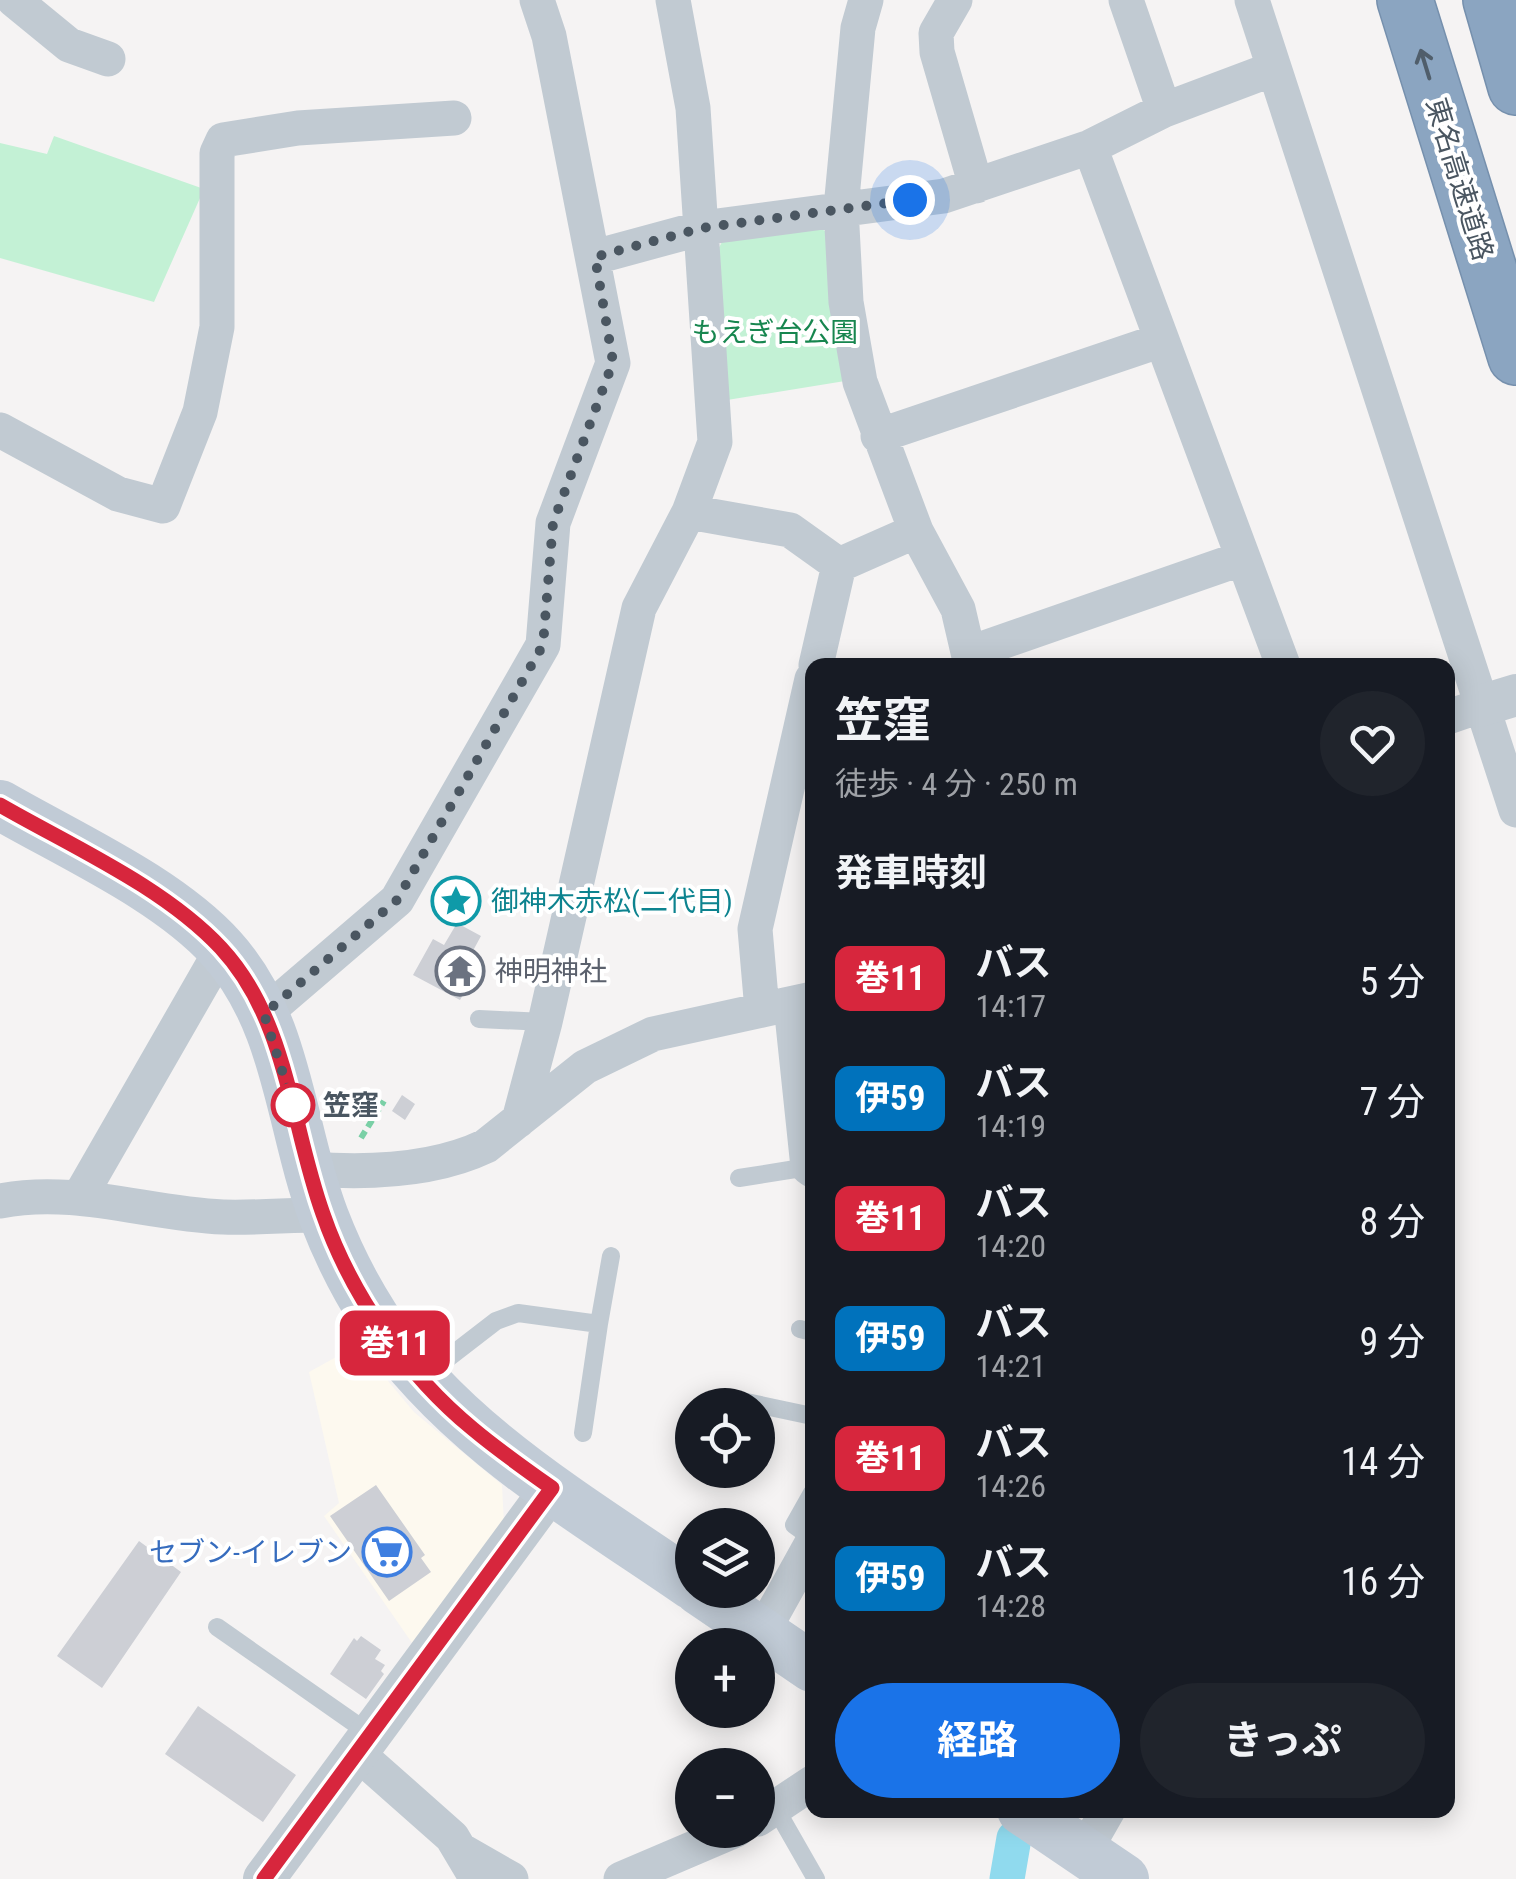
<!DOCTYPE html>
<html lang="ja">
<meta charset="utf-8">
<style>
body{margin:0;font-family:"Roboto Condensed","Noto Sans JP",sans-serif;background:#20242c;color:#f1f3f6;height:100vh;display:flex;flex-direction:column;font-size:38px;white-space:nowrap}
*{box-sizing:border-box;margin:0}
p{font-size:32px;color:#9ea1a6}
.icon{flex:none;width:55px;height:55px;fill:none;stroke:currentColor;stroke-width:2;stroke-linecap:round;stroke-linejoin:round}
.map{position:relative;flex:1;overflow:hidden}
.drawer{position:absolute;left:805px;top:658px;width:650px;height:1160px;display:flex;flex-direction:column;background:#171b24;border-radius:20px;box-shadow:0 5px 25px #0003}
.drawer>*{flex:none}
.badge{padding:0 20px;border-radius:15px;font-size:35px;line-height:65px}
.buttons{position:absolute;left:675px;top:1388px;display:grid;gap:20px}
.buttons a{display:grid;place-items:center;width:100px;height:100px;border-radius:50%;background:#171b24;box-shadow:0 5px 25px #0003;font-size:50px}
.you{position:absolute;width:50px;height:50px;margin:-25px;border:8px solid #fff;border-radius:50%;background:#1a73e8;box-shadow:0 0 0 15px #1a73e833}
.map>.badge{position:absolute;translate:-50% -50%;box-shadow:0 0 0 5px #fff}
h2{padding:0 30px;font-size:38px;line-height:90px}
.round{display:grid;place-items:center;flex:none;width:105px;height:105px;border-radius:52px;background:#20242c}
.summary{display:flex;align-items:center;justify-content:space-between;height:170px;padding:0 30px}
h1{font-size:48px;font-weight:700;line-height:75px}
.button{display:flex;gap:20px;margin-top:auto;padding:20px 30px}
.button a{flex:1;height:115px;border-radius:60px;background:#1a73e8;color:#fff;font-size:40px;font-weight:700;line-height:115px;text-align:center}
.button a+a{background:#20242c;color:#f1f3f6}
ul{padding:0;list-style:none}
li{display:flex;align-items:center;gap:30px;height:120px;padding:0 30px}
li div{flex:1}
li b{display:block;font-size:38px}
li em{font-style:normal}
li .badge{min-width:110px;font-weight:700;text-align:center}
.map>svg:first-child{display:block}
</style>
<div class="map">
<svg width="1516" height="1879" viewBox="0 0 1516 1879">
<rect width="100%" height="100%" fill="#f5f3f3"/>
<path fill="#fdf9ef" d="M358 1345 414 1412 502 1485 504 1525 412 1643 324 1516 339 1503 309 1372Z"/>
<path fill="#c3f1d5" d="M54 136 204 189 154 302 0 258V143L47 154Z
M812 224 827 232 845 381 721 401 711 263 724 238Z"/>
<g fill="none" stroke-linecap="round" stroke-linejoin="round">
<path stroke="#90daee" stroke-width="35" d="M1007 1879 1014 1838"/>
</g>
<path fill="#cdcfd5" d="M457 923 481 936 469 958 480 965 460 1000 413 975 433 939 444 945Z
M402 1095 415 1104 405 1120 392 1111Z
M376 1485 425 1555 421 1558 431 1572 389 1601 330 1516Z
M139 1541 181 1572 102 1688 57 1656Z
M361 1636 381 1650 375 1659 385 1665 381 1671 384 1674 366 1699 330 1674 354 1638 357 1641Z
M198 1706 296 1775 263 1822 165 1754Z"/>
<g fill="none" stroke-linecap="round" stroke-linejoin="round">
<g stroke="#7690ad" stroke-width="58">
<path id="motorway" d="M1405 0 1516 357
M1491 0 1516 87"/>
</g>
<path stroke="#7ad0a6" stroke-width="6" stroke-dasharray="8 5" stroke-linecap="butt" d="M361 1138 384 1101"/>
<path stroke="#c1cad2" stroke-width="18" d="M479 1019 545 1022
M739 1178 808 1167
M599 1324 611 1256
M800 1329 812 1332
M426 1375 496 1321 518 1313 599 1324 583 1433
M732 1399 812 1416
M812 1493 794 1525 812 1538
M217 1627 370 1734
M776 1809 816 1879"/>
<path stroke="#c1cad2" stroke-width="35" d="M14 0 69 45 108 59
M866 0 858 28 841 208 846 302 860 382 916 531 958 609 971 665
M955 0 936 33 937 52 976 186
M1126 0 1164 110
M1252 0 1516 810
M1090 147 1283 665
M595 257 702 228 944 196 1090 147 1164 110 1273 69
M0 430 118 494 163 506 200 412 217 327V153L223 140 298 128 454 118
M878 436 1162 340
M689 512 790 530 839 565 916 531
M970 653 1243 558
M816 665 839 565
M1448 717 1480 706
M791 1005 808 1167 812 1170
M762 1010 755 929 812 679
M264 1014 397 900 543 645 553 523 613 363 549 36 537 0
M519 1120 545 1022 639 608 689 512 715 442 693 108 673 0
M310 1169C365 1173 434 1171 486 1146L585 1067 653 1034 812 999
M79 1198 222 949
M0 1201C75 1186 148 1214 223 1217 256 1218 290 1215 323 1215
M762 1633 812 1543
M356 1752 452 1837 477 1879
M758 1819 812 1783
M462 1851 511 1879
M1084 1852 1108 1810
M621 1879 736 1830"/>
<path stroke="#c1cad2" stroke-width="42" d="M1480 706 1516 695
M264 1879 552 1488"/>
<path stroke="#c1cbd6" stroke-width="50" d="M0 805C71 846 168 889 222 949 289 1023 290 1128 324 1217 337 1251 355 1287 375 1318 453 1435 579 1507 692 1585
M699 1590 812 1667
M1022 1810 1124 1879"/>
<use href="#motorway" stroke="#8ba5c1" stroke-width="55"/>
</g>
<circle fill="#7bb799" cx="458" cy="908" r="12"/>
<defs><path id="oneway-shaft" d="M-6 0H5M1.5-3L5.5 0L1.5 3" fill="none" stroke-width="1.6" stroke-linecap="round" stroke-linejoin="round" transform="scale(2.5)"/></defs>
<use stroke="#505e6b" href="#oneway-shaft" transform="translate(1425 64) rotate(-107)"/>
<g fill="none" stroke-linecap="round" stroke-linejoin="round">
<g stroke="#fff" stroke-width="22">
<path id="line" d="M0 805C73 847 164 887 221 948 288 1020 291 1126 323 1214 351 1295 407 1375 473 1429 498 1450 525 1469 552 1488L264 1879"/>
</g>
<use href="#line" stroke="#d7263d" stroke-width="15"/>
<path stroke="#4a5661" stroke-width="10" stroke-dasharray="0 18" d="M293 1105 264 1014 397 900 543 645 553 523 613 362 595 257 702 228 910 200"/>
</g>
<defs>
<g id="sight-ring" transform="scale(2.5)"><circle r="9.5" fill="#fff" stroke="#0f9aa8" stroke-width="1.5"/><path d="M0-6L1.8-2.2L6-1.7L2.9 1.2L3.7 5.4L0 3.3L-3.7 5.4L-2.9 1.2L-6-1.7L-1.8-2.2Z" fill="#0f9aa8"/></g>
<g id="temple-ring" transform="scale(2.5)"><circle r="9.5" fill="#fff" stroke="#6b7280" stroke-width="1.5"/><path d="M0-6L5-2H3V0L6.5 2.5H4V6H1.5V3h-3V6H-4V2.5H-6.5L-3 0V-2H-5Z" fill="#6b7280"/></g>
<g id="supermarket-ring" transform="scale(2.5)"><circle r="9.5" fill="#fff" stroke="#3f7fe0" stroke-width="1.5"/><path d="M-6-5.5h2.5l.6 2H6L4.5 2H-2.5L-4.4-4H-6ZM-1.5 3.2a1.3 1.3 0 1 0 .1 0ZM3 3.2a1.3 1.3 0 1 0 .1 0Z" fill="#3f7fe0"/></g>
</defs>
<g fill-rule="evenodd">
<use href="#sight-ring" x="456" y="901"/>
<use href="#temple-ring" x="460" y="971"/>
<use href="#supermarket-ring" x="387" y="1552"/>
</g>
<circle fill="#fff" stroke="#d7263d" stroke-width="5" cx="293" cy="1105" r="20"/>
<g text-anchor="middle" stroke-width="8" stroke-linejoin="round" paint-order="stroke">
<g font-size="28" fill="#4a5661" stroke="#fff">
<text transform="translate(1460 179) rotate(73)" y="10">東名高速道路</text>
</g>
<g font-size="28" fill="#17864f" stroke="#fff">
<text x="775" y="342">もえぎ台公園</text>
</g>
<g font-size="28" fill="#0d838f" stroke="#fff" text-anchor="start">
<text x="491" y="911">御神木赤松(二代目)</text>
</g>
<g font-size="28" fill="#5b616d" stroke="#fff" text-anchor="start">
<text x="495" y="981">神明神社</text>
</g>
<g font-size="28" font-weight="bold" fill="#4a5661" stroke="#fff" text-anchor="start">
<text x="323" y="1115">笠窪</text>
</g>
<g font-size="28" fill="#366cbe" stroke="#fff" text-anchor="end">
<text x="352" y="1562">セブン-イレブン</text>
</g>
</g>
</svg>
<div class="buttons">
<a><svg class="icon" aria-label="locate" viewBox="0 0 24 24"><circle cx="12" cy="12" r="6"/><path d="M12 2v4M12 18v4M2 12h4M18 12h4"/></svg></a>
<a><svg class="icon" aria-label="layers" viewBox="0 0 24 24"><path d="M12 4l9 5-9 5-9-5zM3 14l9 5 9-5"/></svg></a>
<a>+</a>
<a>−</a>
</div>
<div class="you" style="left:910px;top:200px"></div>
<b class="badge" style="left:395px;top:1343px;background:#d7263d;color:#fff">巻11</b>
<section class="drawer">
<div class="summary"><div><h1>笠窪</h1><p>徒歩 · 4 分 · 250 m</p></div><a class="round"><svg class="icon" aria-label="heart" viewBox="0 0 24 24"><path d="M12 20l-8-8c-3-5 5-10 8-4 3-6 11-1 8 4z"/></svg></a></div>
<h2>発車時刻</h2>
<ul>
<li><span class="badge" style="background:#d7263d;color:#fff">巻11</span><div><b>バス</b><p>14:17</p></div><em>5 分</em></li>
<li><span class="badge" style="background:#0072bc;color:#fff">伊59</span><div><b>バス</b><p>14:19</p></div><em>7 分</em></li>
<li><span class="badge" style="background:#d7263d;color:#fff">巻11</span><div><b>バス</b><p>14:20</p></div><em>8 分</em></li>
<li><span class="badge" style="background:#0072bc;color:#fff">伊59</span><div><b>バス</b><p>14:21</p></div><em>9 分</em></li>
<li><span class="badge" style="background:#d7263d;color:#fff">巻11</span><div><b>バス</b><p>14:26</p></div><em>14 分</em></li>
<li><span class="badge" style="background:#0072bc;color:#fff">伊59</span><div><b>バス</b><p>14:28</p></div><em>16 分</em></li>
</ul>
<div class="button"><a>経路</a><a>きっぷ</a></div>
</section>
</div>
